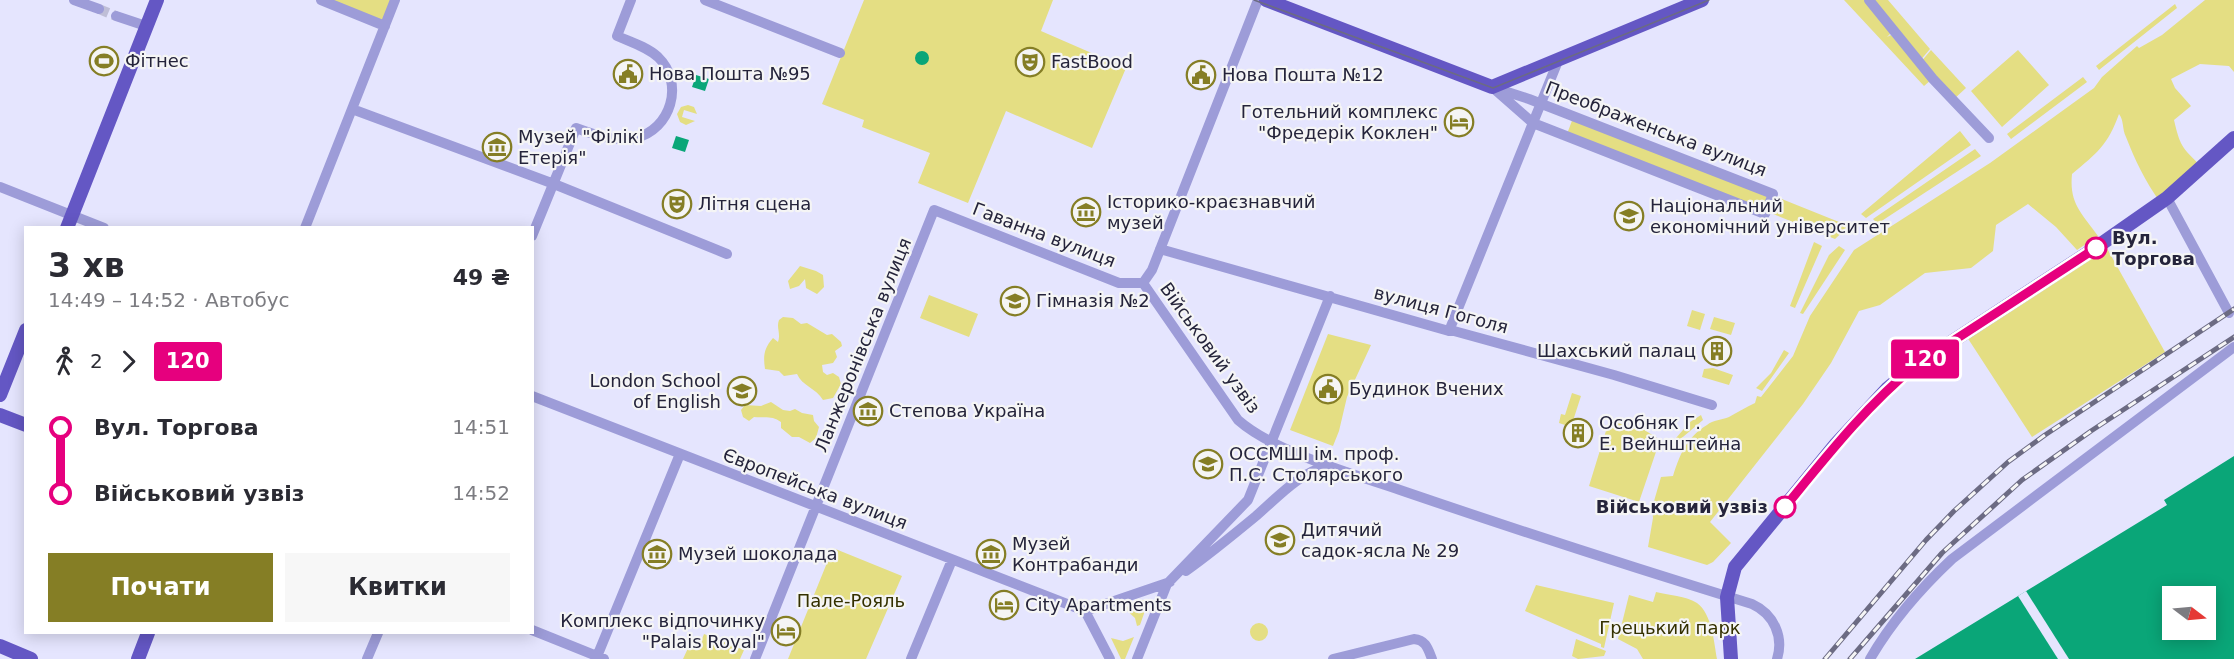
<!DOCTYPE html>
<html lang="uk">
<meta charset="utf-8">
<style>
body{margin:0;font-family:"DejaVu Sans",sans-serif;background:#f7f7f7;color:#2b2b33;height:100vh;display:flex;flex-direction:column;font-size:22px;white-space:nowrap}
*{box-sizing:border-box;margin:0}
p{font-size:20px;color:#7c7c81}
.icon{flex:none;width:33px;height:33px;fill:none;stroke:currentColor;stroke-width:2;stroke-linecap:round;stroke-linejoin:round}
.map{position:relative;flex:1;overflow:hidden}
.side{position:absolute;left:24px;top:226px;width:510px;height:408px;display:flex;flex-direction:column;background:#fff;border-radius:0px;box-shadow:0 3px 15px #0003}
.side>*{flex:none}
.badge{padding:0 12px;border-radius:4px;font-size:21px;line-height:39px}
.needle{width:39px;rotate:106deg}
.tools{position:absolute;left:2162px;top:586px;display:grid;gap:12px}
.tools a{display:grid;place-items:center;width:54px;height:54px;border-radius:0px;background:#fff;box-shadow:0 3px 15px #0003;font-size:30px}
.map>.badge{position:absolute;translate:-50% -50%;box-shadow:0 0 0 3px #fff}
.legs{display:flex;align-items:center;gap:9px;height:66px;padding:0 24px;font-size:20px}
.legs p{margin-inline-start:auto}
.overview{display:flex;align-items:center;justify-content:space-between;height:102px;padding:0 24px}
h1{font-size:33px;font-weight:600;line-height:45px}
.action{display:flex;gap:12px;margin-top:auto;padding:12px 24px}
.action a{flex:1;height:69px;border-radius:0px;background:#857e25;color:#fff;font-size:24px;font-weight:600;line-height:69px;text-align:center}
.action a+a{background:#f7f7f7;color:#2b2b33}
ul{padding:0 24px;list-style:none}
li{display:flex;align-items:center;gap:21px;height:66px;font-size:22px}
li i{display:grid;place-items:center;width:9px;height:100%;margin:0 8px;background:currentColor}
li i::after{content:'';width:15px;height:15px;margin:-8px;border:4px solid;border-radius:50%;background:#fff}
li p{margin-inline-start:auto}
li:first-child i{background:linear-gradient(#0000 50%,currentColor 0)}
li:last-child i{background:linear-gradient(currentColor 50%,#0000 0)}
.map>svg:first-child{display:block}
</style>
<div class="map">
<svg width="2234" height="659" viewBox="0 0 2234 659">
<rect width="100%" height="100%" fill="#e5e5fe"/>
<path fill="#e4de83" d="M322 0H394L384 24Z
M864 0H1053L1041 31 1126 68 1092 148 1006 111 968 203 918 183 930 153 862 127 864 120 822 104Z
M1844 0H1866L1891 33 1887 37 1891 35 1931 80 1924 86Z
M1870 0H1888L1930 49 1919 62Z
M2205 0H2234V72L2229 66 2200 64 2171 79 2175 88 2191 106 2174 120C2180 145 2181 147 2201 166L2160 202C2145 181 2135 160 2126 137 2122 129 2124 120 2119 114 2108 145 2097 153 2072 174 2069 204 2082 213 2098 236L2077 250 2056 227 2028 204 1996 225 1993 251 1971 268 1925 273 1880 305 1859 311 1831 363 1803 404 1710 522 1731 543 1713 562 1707 565 1648 547 1653 518 1652 508 1661 477 1673 476C1680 454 1687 437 1707 425 1713 420 1722 420 1729 417 1738 412 1746 407 1755 403L1757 396 1761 397 1793 356 1810 316 1854 250 1990 163 2094 88 2102 77 2137 46 2139 48 2162 35Z
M2175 4 2177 8 2099 70 2096 66Z
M1931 50 1966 88 1954 99 1920 63Z
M2018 50 2049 85 2002 127 1971 91Z
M2083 77 2087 82 2011 139 2007 134Z
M688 105 694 107 697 114 684 110 682 117 695 121 686 125 680 122 677 114 681 107Z
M1573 118 1770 195 1764 210 1567 134Z
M1960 131 1971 145 1866 218 1861 214Z
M1975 149 1981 156 1877 224 1873 219Z
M1774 196 1849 226 1835 239 1768 212Z
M1814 242 1822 246 1795 308 1790 306Z
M2104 243 2165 352 2032 437 1965 334Z
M1839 246 1845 250 1803 314 1800 313 1829 255Z
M800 266 816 271 823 275 824 287 817 294 806 288 805 279 799 286 790 289 788 281Z
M929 295 978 314 969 337 920 318Z
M1692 310 1705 314 1700 330 1687 326Z
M783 317 793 318 801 324 807 323 827 335 832 334 841 342 842 346 835 351 837 357 833 363 822 365 823 372 827 375 833 373 839 377 841 384 833 398 823 400C816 388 802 386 797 374L784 376 779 371 765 369C763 356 764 348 773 338L778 342C781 334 776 327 779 320Z
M1714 317 1735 323 1731 335 1710 329Z
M1328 334 1371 345 1347 397 1339 431 1333 446 1290 430Z
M1784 350 1789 353 1762 391 1756 388 1771 373Z
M1713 368 1733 375 1729 385 1702 377 1704 369Z
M1572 393 1581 396 1571 427 1559 423 1561 414 1565 415Z
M771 402 783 410 790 411 795 409 802 413 813 415 814 421 819 427 816 438 810 443 799 437H792L781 428V422C772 415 764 418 754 417L749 421 743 417 741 410 745 405 761 406Z
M1701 415 1703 420 1677 442 1676 438 1690 422Z
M1609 421 1643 429 1660 440 1639 502 1589 486Z
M833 548 902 576 866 659H788Z
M1536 585 1614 603 1604 648 1601 647V644L1525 611Z
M1656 592C1667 595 1687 596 1697 603 1712 614 1714 642 1717 659H1643L1637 649 1618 639 1629 595 1653 602Z
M1143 600 1147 601V605L1140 625 1137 626 1135 618 1124 608Z
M1250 632a9 9 0 1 1 18 0a9 9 0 1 1-18 0Z
M704 634 744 650 740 659H683L689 646 698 649Z
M1134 637 1125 659H1121L1111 638 1123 641Z
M1576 639 1606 651 1604 656 1578 659 1572 656Z"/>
<path fill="#0aa678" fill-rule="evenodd" d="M915 58a7 7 0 1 1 14 0a7 7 0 1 1-14 0Z
M696 75 709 79 705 91 692 87Z
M676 136 689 140 685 152 672 148Z
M2234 456V659H1915L2167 505 2164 500ZM2172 597H2205V630H2172Z"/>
<path fill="#e5e5fe" d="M2026 591 2069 659H2058L2018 596Z"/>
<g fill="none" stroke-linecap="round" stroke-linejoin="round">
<path stroke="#bfbed7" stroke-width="10" stroke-dasharray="10 5" stroke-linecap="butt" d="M99 9 116 16"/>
<path stroke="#9d9cd8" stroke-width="10" d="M74 0 99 9
M321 0 385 26
M705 0 840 53
M1869 0 1933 79 1989 138
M116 16 146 26
M1492 87 1529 99 1773 194 1765 214 1533 123Z
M352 109 554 184 727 254
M0 187 104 228
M2167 198 2229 313
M305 228 395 0
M532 236 576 128C595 135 614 142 635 138 671 130 685 83 658 57 647 47 631 42 617 36L631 0
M1160 249 1449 331H1454L1614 375 1712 405
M1143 283 1238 420C1274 452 1353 474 1400 490 1517 530 1635 568 1752 604 1774 614 1784 637 1777 659
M1143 283 1152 270 1258 0
M1449 331 1558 61
M532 396 1085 611
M1186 571C1210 554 1233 535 1256 516 1279 496 1299 473 1329 465
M1085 611 1170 582
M1085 611 1110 659
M532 630 604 659
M367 659 378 633
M596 659 680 454
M755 659 934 210 1119 283H1143
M911 659 952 560
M1137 659 1167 584 1248 500 1330 296
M1333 659 1414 639C1426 640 1428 649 1432 659
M1870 659C1892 621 1920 589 1952 559L2234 347"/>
<path stroke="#6457c4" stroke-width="14" d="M1266 0 1492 87 1702 0
M67 228 157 0
M0 395 26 330
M0 415 26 425
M0 646 31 659
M138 659 148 633
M1731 659 1727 597 1735 567 1836 444 1887 389 1916 365 2091 251 2167 198 2234 138"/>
<path stroke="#6c6b83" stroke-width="1.5" d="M1254 0 1493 88 1709 0"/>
<g stroke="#6c6b83" stroke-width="5">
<path id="rail" d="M1825 659 1926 540 1954 511 2008 462 2045 435 2234 309
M1850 659 1942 553 2022 480 2091 431 2234 337"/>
</g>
<use href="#rail" stroke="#f5f5f5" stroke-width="3" stroke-dasharray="9" stroke-linecap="butt"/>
</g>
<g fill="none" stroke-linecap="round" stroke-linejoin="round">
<g stroke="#fff" stroke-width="14">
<path id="line-1" d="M1785 507C1826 457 1866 406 1916 365L2096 248"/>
</g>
<use href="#line-1" stroke="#e6007e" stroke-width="9"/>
</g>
<defs>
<g id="stadium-ring" transform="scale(1.5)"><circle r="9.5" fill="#f5f5f5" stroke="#857e25" stroke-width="1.5"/><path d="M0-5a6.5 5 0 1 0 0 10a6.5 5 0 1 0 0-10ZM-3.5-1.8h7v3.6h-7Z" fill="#857e25"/></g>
<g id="theatre-ring" transform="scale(1.5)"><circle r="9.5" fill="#f5f5f5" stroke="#857e25" stroke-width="1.5"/><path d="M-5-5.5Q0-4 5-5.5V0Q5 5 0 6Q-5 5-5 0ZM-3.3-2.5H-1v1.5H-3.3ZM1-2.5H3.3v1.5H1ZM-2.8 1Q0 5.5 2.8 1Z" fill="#857e25"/></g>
<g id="civic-ring" transform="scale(1.5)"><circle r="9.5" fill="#f5f5f5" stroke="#857e25" stroke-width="1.5"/><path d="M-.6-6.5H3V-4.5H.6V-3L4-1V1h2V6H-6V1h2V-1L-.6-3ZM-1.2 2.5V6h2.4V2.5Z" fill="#857e25"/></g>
<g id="hotel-ring" transform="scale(1.5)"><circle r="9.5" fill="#f5f5f5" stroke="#857e25" stroke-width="1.5"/><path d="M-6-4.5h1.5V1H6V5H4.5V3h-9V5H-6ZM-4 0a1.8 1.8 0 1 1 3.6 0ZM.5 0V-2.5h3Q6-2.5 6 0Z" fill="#857e25"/></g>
<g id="museum-ring" transform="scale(1.5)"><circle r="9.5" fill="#f5f5f5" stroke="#857e25" stroke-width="1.5"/><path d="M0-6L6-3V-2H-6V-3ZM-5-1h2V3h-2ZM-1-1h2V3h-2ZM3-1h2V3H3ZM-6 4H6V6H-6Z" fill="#857e25"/></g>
<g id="university-ring" transform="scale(1.5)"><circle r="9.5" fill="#f5f5f5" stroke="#857e25" stroke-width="1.5"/><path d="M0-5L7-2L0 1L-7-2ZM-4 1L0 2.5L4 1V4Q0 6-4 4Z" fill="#857e25"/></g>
<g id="school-ring" transform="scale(1.5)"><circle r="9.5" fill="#f5f5f5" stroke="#857e25" stroke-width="1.5"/><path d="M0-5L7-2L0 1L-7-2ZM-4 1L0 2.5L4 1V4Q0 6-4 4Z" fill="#857e25"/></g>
<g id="building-ring" transform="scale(1.5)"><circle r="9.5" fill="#f5f5f5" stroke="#857e25" stroke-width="1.5"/><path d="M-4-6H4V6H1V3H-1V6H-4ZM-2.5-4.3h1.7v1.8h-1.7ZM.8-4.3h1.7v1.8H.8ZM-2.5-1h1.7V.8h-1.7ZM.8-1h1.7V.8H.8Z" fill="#857e25"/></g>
</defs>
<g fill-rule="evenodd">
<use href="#stadium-ring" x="104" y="61"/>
<use href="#theatre-ring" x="1030" y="62"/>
<use href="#civic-ring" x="628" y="74"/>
<use href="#civic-ring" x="1201" y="75"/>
<use href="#hotel-ring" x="1459" y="122"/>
<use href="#museum-ring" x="497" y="147"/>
<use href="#theatre-ring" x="677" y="204"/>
<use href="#museum-ring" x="1086" y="212"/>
<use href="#university-ring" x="1629" y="216"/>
<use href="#school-ring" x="1015" y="301"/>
<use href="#building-ring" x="1717" y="351"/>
<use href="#civic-ring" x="1328" y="389"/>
<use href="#school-ring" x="742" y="391"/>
<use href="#museum-ring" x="868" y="411"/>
<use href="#building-ring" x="1578" y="433"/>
<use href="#school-ring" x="1208" y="464"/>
<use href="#school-ring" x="1280" y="540"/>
<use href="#museum-ring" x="657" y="554"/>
<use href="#museum-ring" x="991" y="554"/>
<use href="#hotel-ring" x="1004" y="605"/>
<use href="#hotel-ring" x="786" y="631"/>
</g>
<g fill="#fff" stroke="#e6007e" stroke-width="3">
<circle cx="2096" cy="248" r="10"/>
<circle cx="1785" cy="507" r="10"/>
</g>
<g text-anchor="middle" stroke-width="4.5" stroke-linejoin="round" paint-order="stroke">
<g font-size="18" fill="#25243b" stroke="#f5f5f5" text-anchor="start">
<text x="125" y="67">Фiтнес</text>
<text x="1051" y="68">FastBood</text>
<text x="649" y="80">Нова Пошта №95</text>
<text x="1222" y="81">Нова Пошта №12</text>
<text x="1438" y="118" text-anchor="end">Готельний комплекс<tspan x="1438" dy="21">"Фредерік Коклен"</tspan></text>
<text x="518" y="143">Музей "Філікі<tspan x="518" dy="21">Етерія"</tspan></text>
<text x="1107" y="208">Історико-краєзнавчий<tspan x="1107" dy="21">музей</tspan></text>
<text x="698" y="210">Літня сцена</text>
<text x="1650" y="212">Національний<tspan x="1650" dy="21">економічний університет</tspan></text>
<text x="1036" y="307">Гімназія №2</text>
<text x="1696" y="357" text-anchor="end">Шахський палац</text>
<text x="721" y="387" text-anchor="end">London School<tspan x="721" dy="21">of English</tspan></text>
<text x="1349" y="395">Будинок Вчених</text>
<text x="889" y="417">Степова Україна</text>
<text x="1599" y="429">Особняк Г.<tspan x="1599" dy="21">Е. Вейнштейна</tspan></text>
<text x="1229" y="460">ОССМШІ ім. проф.<tspan x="1229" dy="21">П.С. Столярського</tspan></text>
<text x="1301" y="536">Дитячий<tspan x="1301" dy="21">садок-ясла № 29</tspan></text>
<text x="1012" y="550">Музей<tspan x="1012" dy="21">Контрабанди</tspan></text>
<text x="678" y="560">Музей шоколада</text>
<text x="1025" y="611">City Apartments</text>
<text x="765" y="627" text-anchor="end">Комплекс відпочинку<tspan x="765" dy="21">"Palais Royal"</tspan></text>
</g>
<g font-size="18" fill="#25243b" stroke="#f5f5f5">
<text transform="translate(1656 129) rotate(21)" y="6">Преображенська вулиця</text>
<text transform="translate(1044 235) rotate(21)" y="6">Гаванна вулиця</text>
<text transform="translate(1441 310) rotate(15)" y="6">вулиця Гоголя</text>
<text transform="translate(863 345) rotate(-68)" y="6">Ланжеронівська вулиця</text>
<text transform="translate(1210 348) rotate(54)" y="6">Військовий узвіз</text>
<text transform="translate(815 489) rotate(21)" y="6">Європейська вулиця</text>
</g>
<g font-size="18" font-weight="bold" fill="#25243b" stroke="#f5f5f5" text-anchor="start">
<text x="2112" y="244">Вул.<tspan x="2112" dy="21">Торгова</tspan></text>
<text x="1768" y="513" text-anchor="end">Військовий узвіз</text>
</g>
<g font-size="18" fill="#343000" stroke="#f5f5f5">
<text x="851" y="607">Пале-Рояль</text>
<text x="1670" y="634">Грецький парк</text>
</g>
</g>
</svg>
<div class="tools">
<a><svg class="needle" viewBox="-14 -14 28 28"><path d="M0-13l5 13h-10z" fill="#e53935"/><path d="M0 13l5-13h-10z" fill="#7c7c81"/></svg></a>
</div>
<b class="badge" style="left:1925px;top:359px;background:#e6007e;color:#fff">120</b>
<section class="side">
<div class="overview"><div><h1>3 хв</h1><p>14:49 – 14:52 · Автобус</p></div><b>49 ₴</b></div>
<div class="legs"><svg class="icon" aria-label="walk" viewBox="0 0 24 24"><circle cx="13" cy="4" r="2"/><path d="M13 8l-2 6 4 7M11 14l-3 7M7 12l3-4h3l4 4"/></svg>2<svg class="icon" aria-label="forward" viewBox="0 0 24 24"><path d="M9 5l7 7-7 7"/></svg><b class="badge" style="background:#e6007e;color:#fff">120</b></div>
<ul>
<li><i style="color:#e6007e"></i><b>Вул. Торгова</b><p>14:51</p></li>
<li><i style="color:#e6007e"></i><b>Військовий узвіз</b><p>14:52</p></li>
</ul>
<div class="action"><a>Почати</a><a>Квитки</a></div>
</section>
</div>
